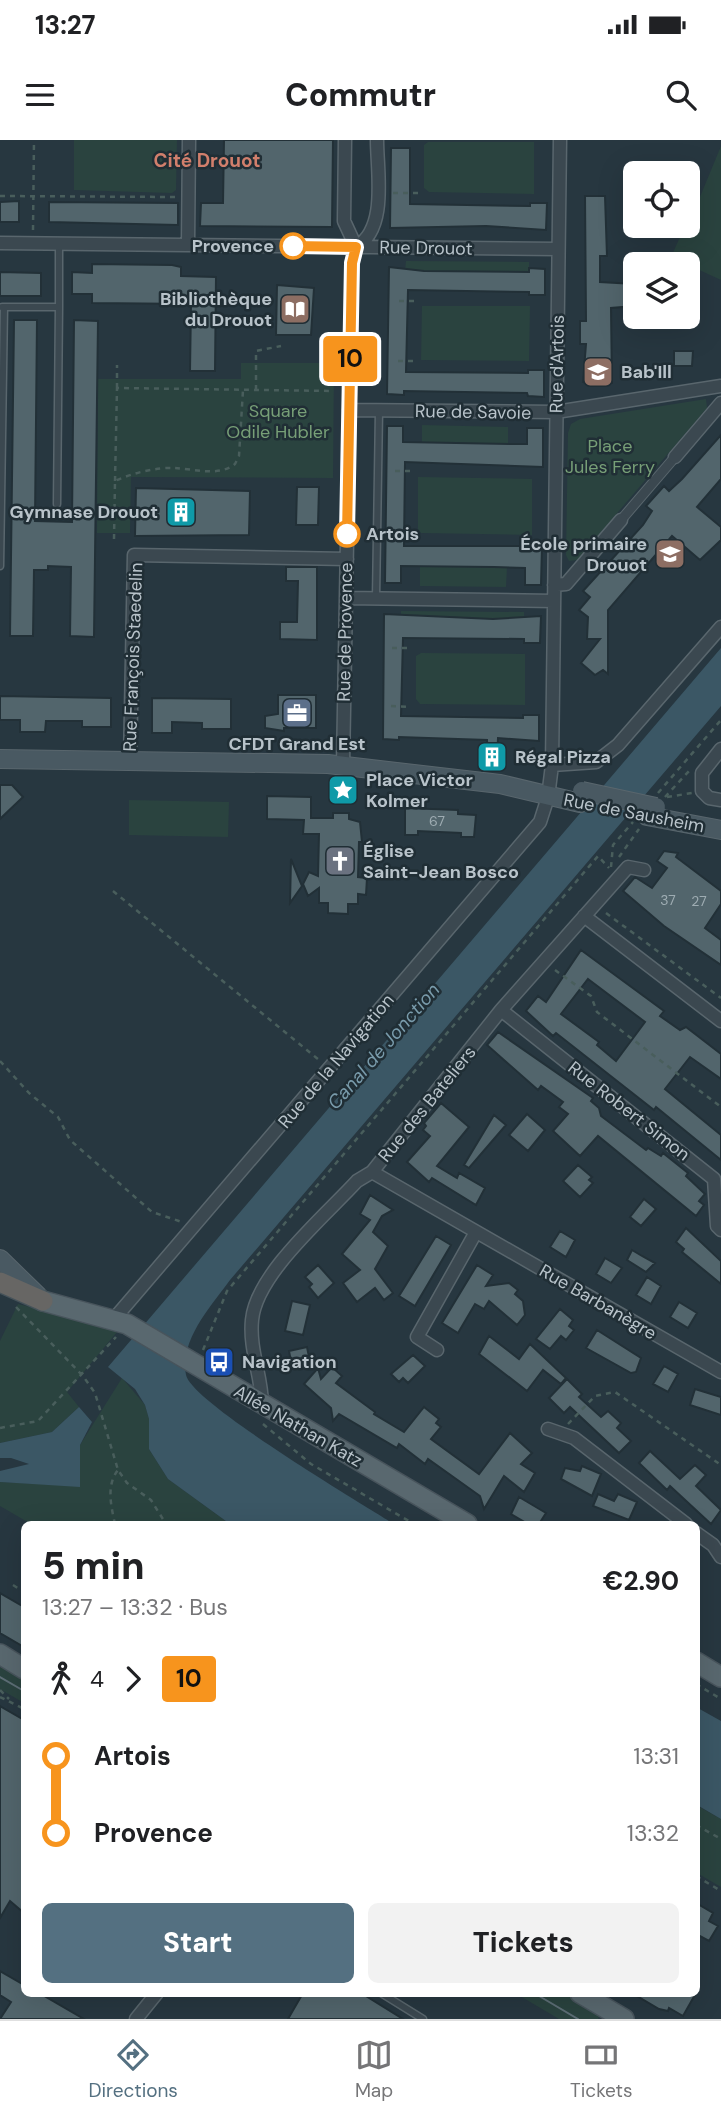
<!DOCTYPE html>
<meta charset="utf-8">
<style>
body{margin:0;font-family:"DM Sans",sans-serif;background:#f2f2f2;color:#202124;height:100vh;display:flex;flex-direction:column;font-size:26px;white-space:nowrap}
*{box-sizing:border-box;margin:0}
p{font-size:23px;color:#757577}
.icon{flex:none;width:38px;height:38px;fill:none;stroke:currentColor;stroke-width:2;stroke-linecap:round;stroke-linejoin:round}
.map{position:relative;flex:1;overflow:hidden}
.details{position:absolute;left:21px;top:1381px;width:679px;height:476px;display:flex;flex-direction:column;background:#fff;border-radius:10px;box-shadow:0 7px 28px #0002}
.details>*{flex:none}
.badge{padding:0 14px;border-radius:5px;font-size:24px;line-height:46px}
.fabs{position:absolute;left:623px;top:21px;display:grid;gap:14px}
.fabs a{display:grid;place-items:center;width:77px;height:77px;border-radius:10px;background:#fff;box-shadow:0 7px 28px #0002;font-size:35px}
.map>.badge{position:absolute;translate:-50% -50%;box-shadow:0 0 0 4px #fff}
.legs{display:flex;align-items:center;gap:10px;height:77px;padding:0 21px;font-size:23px}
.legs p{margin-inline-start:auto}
.headline{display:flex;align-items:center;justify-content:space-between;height:119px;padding:0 21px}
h1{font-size:38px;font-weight:800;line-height:52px}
.button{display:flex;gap:14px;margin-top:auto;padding:14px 21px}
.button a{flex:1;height:80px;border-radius:10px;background:#547081;color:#fff;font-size:28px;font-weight:800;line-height:80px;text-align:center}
.button a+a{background:#f2f2f2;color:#202124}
ul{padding:0 21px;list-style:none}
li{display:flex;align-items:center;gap:24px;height:77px;font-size:26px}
li i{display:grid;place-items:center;width:10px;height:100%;margin:0 9px;background:currentColor}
li i::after{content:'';width:18px;height:18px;margin:-9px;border:5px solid;border-radius:50%;background:#fff}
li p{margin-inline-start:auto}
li:first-child i{background:linear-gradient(#0000 50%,currentColor 0)}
li:last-child i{background:linear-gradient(currentColor 50%,#0000 0)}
.status{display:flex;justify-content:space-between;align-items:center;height:49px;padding:0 35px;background:#fff;direction:ltr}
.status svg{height:19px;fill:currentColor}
header{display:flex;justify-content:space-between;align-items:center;height:91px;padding:0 21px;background:#fff;font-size:32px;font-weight:800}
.menu{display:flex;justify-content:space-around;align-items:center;height:98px;border-top:2px solid #e0e0e0;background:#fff;font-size:19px;color:#757577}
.menu a{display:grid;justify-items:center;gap:4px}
.menu .active{color:#547081}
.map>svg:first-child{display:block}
</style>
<div class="status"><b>13:27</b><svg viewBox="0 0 49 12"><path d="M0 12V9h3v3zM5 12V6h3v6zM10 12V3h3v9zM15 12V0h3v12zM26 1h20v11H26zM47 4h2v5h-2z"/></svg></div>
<header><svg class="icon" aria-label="menu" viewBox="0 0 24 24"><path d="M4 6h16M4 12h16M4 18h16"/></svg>Commutr<svg class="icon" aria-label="search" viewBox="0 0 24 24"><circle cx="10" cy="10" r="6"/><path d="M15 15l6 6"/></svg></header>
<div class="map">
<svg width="721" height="1879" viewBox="0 0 721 1879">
<rect width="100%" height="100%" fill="#273740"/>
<path fill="#2a433f" d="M74 0H177L176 50 172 53 74 50Z
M428 2H534V54L429 52 424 48V5Z
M721 6V140L671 117 685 86H688Z
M406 121 529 122V132L405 131Z
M422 166H530L529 221 421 220Z
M241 223H334L333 338 131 337 130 393H97L98 239H241Z
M706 259 707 268 577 420 569 421 566 415 568 293 571 284 580 279Z
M422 285 508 287V305L422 303Z
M418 337 532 339V395L421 393 418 389Z
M420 427H507L506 447 420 446Z
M401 471 524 472V479L401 477Z
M421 513 525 514V565L420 564 416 559V516Z
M129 660 229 662 228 697 129 695Z
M18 1164 117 1189V1192L67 1252 79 1267 52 1292 0 1303V1201Z
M122 1238 145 1265 149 1279V1309L168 1339 230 1384H31L0 1366V1342L80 1346V1305Z
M0 1526 24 1540V1563L0 1549Z
M696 1665 721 1679V1747L697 1733Z
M515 1853H563L600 1875 598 1879H559Z"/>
<path fill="#3b5765" d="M721 508V566L230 1140C211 1166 179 1201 186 1235 192 1263 361 1363 394 1384H230L168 1339 149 1309V1279L145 1265 135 1249 108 1227Z
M79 1267 92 1282 80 1305V1347L0 1342V1331L29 1324 11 1318H0V1303L52 1292Z
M696 1567 721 1581V1679L697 1665Z"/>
<path fill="#52656c" stroke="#223037" stroke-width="2" fill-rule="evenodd" d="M224 0H333L332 87 200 86 201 63H223Z
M391 8H410V64L530 66V63H547L546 90 486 86 390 88Z
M585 56H605L607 116H600V142L635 144V166L611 168 612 243 583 242 586 204H580V181H586Z
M19 61V82H0V62Z
M49 62 178 63V85L49 82Z
M92 124 172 125 181 127V136L216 137 215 231H190L191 164 92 163V154H72V132L92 133Z
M389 127 424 131 529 132V128L545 129V155H529V152L408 150 406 232 528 233V230H544V257L528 256 527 253 404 251V255L387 254Z
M0 132 41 133V156H0Z
M277 145 314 148 311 195H276Z
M14 180H37L35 381 72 382 74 180 98 181 94 497 70 496 71 427 48 426V430H34L33 496H10Z
M674 211H693L692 226H674Z
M387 286H403V302L511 304H527V288H543V327L405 322 404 406H542L541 445H525V428L494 427 401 426V443H385Z
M721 295V339L697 367 721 387V400L700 420 672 396 608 470V534L603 530 595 535 581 523 600 499H587L588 477 579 470 590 457 583 451 643 385 652 371 646 366 664 346 669 351 682 339Z
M297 347H319L318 385H296Z
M136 348 250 351 249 395 135 396Z
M286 427H317V500L280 499V482H297L298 441H286Z
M384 474 493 479 541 476 540 503H524V499L403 498 401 576 523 578V575H539V601L498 598 497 622H488L487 600 399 597V600L383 599Z
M278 555H316V588H284V591L265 588V576L278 574Z
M0 556 111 558V587H82V581H46L45 592H20V580H0Z
M152 558 231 559V589H202V583L172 582V593H152Z
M0 645H12L23 657 0 679Z
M267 656 311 657V678H333V673H349V679L360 682 362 702H359L358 737 367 738 366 755 358 754V764H348V774L328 773V763H319V748L308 756 303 744 309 732 318 736 319 694H303L304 680 267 679Z
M405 668 458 670V674L476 675 474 697H461V693L418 691V695H405Z
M664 711 678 713 676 717 721 751V764L705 788 721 800V825L664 786 623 751 635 737 652 748 667 728 657 721Z
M291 719 302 746 290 763Z
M581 810 664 871 660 876 680 890 686 887 721 914V939L690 917 665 949 721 995V1020L656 967 654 970 556 893 553 896 526 871 538 856 546 862ZM588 839 645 882 616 921 597 905 599 902 561 874Z
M498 892 593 958 591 961 599 968 601 976 646 1010 648 1008 661 1016 663 1013 688 1033 686 1036 705 1054 699 1061 704 1065 696 1076 598 996 580 1016 553 991 568 974 559 967 563 962 541 946 538 950 487 905Z
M441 963 469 987 437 1026 457 1038 459 1033 485 1048 476 1065 432 1038 429 1042 407 1022 430 996 423 990 426 986 424 983Z
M527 974 545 990 528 1011 509 995Z
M494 975 506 985 469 1028 464 1025Z
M578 1025 592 1037 589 1040 593 1043 580 1057 563 1041Z
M370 1055 393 1070 382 1076 373 1092 388 1106 375 1129 393 1153 384 1160 375 1148 357 1162 343 1143 360 1130 342 1114 370 1080 360 1074Z
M644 1059 656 1069 641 1086 630 1077Z
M686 1088 721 1121V1144L682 1112 684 1109 676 1102Z
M560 1091 575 1100 566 1117 550 1107Z
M436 1096 451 1105 415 1166 399 1156Z
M632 1110 642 1116 655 1123 646 1132 627 1120Z
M605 1118 622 1128 611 1143 596 1134Z
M318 1125 334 1143 318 1158 309 1147 312 1144 305 1137Z
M477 1125 493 1135 486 1146 509 1143 518 1150 515 1154 523 1161 525 1175 517 1185 489 1161 484 1169 475 1164 458 1193 442 1183Z
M647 1137 661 1146 651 1164 636 1155Z
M292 1161 310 1165 303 1195 285 1191Z
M679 1162 697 1173 688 1188 670 1177Z
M560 1169 573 1180 569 1186 574 1190 566 1200 561 1196 550 1209 536 1199Z
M597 1190 641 1218 636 1232 631 1233 586 1208Z
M489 1196 519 1219 530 1204 566 1238 561 1244 543 1230 527 1251 479 1214Z
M307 1207 310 1222 292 1227 289 1211Z
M413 1215 425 1226 408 1243 403 1238 399 1242 391 1234Z
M664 1226 678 1234 668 1252 653 1244Z
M332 1227 342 1236 336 1243 375 1272 374 1274 404 1292 424 1267 439 1279 436 1283 441 1287 431 1299 479 1334 510 1293 532 1313 521 1324 535 1333 524 1352 504 1336 484 1369 480 1356 428 1319 425 1324 399 1304 397 1308 339 1274 333 1281 331 1268 304 1244 318 1228 321 1239Z
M567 1239 582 1254 579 1257 601 1277 608 1271 621 1283 617 1288 631 1301 619 1313 570 1267 564 1273 549 1258Z
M695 1249 721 1257V1275L690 1265Z
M650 1311 680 1339 695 1325 706 1335 696 1346 721 1370 711 1384 670 1346 667 1350 639 1323Z
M582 1326 601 1334 592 1356 561 1339 565 1328 580 1331Z
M598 1354 614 1361 618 1354 637 1362 629 1380 593 1366Z
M519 1357 546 1373 539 1384H528L511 1374Z
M0 1453 24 1467V1507L0 1493Z
M0 1566 24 1580V1773L10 1761 0 1778Z
M696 1763 713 1773 709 1781 718 1786 709 1801 696 1794Z
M0 1831 24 1845V1853H39L84 1879H0L11 1862 0 1855Z
M303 1853H361L403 1879H288Z
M632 1853H696L683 1876 669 1868 668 1871 659 1869Z"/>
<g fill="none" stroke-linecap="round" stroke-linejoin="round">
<g stroke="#59666d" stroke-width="9">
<path id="service" d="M2 167H59V104
M57 364 59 167
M0 426 4 167
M376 458 379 271
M381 1853 423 1879"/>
</g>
<g stroke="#59666d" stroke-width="11">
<path id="pedestrian" d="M621 380 675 317"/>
</g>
<g stroke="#59666d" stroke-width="15">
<path id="minor" d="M345 0 344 81 356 107
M0 103 558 109
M188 104 189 0
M349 270 556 272 721 246
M675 317 721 263
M554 445 566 444 621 380
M346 458 554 461
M721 609 702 633V651L709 658 721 660
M130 621 134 415 347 419
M343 625 352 123 356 107C388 89 377 32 377 0
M552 625 596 622 618 605 721 487
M584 776 721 881
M501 870 714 1039 717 1086 721 1090
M372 1032 721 1232
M114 1179 540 682 548 657 552 625 560 0
M437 1210 417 1197 476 1092
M262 1265C262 1236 249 1210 252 1180 256 1134 325 1076 357 1041L372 1032 501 870 628 727 644 730
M548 1289 574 1298 686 1384
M696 1393 713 1405 721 1417
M136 1879 157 1853"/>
</g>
<g stroke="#59666d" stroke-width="20">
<path id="secondary" d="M0 619 328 624 500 644 580 663
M647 676 721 690
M0 1119 38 1156"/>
</g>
<g stroke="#48545c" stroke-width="22">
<path id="primary" d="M43 1161 127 1184 467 1384
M0 1514 24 1529
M696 1522 721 1537
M580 1853 624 1879"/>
</g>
<g stroke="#46535a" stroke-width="22">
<path id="trunk" d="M0 1142 43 1161"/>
</g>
<path stroke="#495e5c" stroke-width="2.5" stroke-dasharray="5 5" stroke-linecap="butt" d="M393 53H418
M0 56 175 57
M33 90 34 0
M399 161H414
M398 221H414
M117 248V225
M256 250V211L281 206
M395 331H413
M115 341 117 248 334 251
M394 398H412
M114 399 115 341C132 333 157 327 175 328 194 329 219 337 235 324L239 316 243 250
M392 508H410
M391 566 410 567
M658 653 721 580
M665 657 689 631
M667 657 692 653
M619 717 639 689
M611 727 613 705 633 682
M113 751 319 920
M606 773 721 858
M555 830 591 856 597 872 721 967
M0 921 29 953 58 977 70 1000 152 1072 182 1082
M16 1167 83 1236 95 1253 118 1330 127 1343 151 1360 166 1384
M203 1210 227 1151 598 716 609 728
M263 1284 311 1324 414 1384
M568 1284 595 1256 615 1252 721 1325
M0 1288 38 1281 116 1197
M115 1384C111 1366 106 1345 118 1330
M13 1445 24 1452
M696 1544 721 1559
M0 1550 9 1559
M0 1557 24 1569
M696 1685 721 1699
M696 1736 721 1751
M696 1806 699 1808"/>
<use href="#service" stroke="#3b4850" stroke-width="6"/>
<use href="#pedestrian" stroke="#3b4850" stroke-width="9"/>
<use href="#minor" stroke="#3b4850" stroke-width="12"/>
<use href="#secondary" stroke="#495962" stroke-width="18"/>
<use href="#primary" stroke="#59686f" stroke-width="19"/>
<use href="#trunk" stroke="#676664" stroke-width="19"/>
<path stroke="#5d6e76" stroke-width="2" d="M0 1537 24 1551
M534 1853 578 1879"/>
<g stroke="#59666d" stroke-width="20" stroke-linecap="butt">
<path id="secondary-bridge" d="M582 651 656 667"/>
</g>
<use href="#secondary-bridge" stroke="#495962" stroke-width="18"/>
</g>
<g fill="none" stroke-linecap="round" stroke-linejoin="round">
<g stroke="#fff" stroke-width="16">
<path id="line-1" d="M293 106 356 107 352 123 347 394"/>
</g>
<use href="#line-1" stroke="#f7941d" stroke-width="10"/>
</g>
<defs>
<g id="library-square" transform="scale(1.575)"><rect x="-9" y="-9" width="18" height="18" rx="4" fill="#8d6e63" stroke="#202e35"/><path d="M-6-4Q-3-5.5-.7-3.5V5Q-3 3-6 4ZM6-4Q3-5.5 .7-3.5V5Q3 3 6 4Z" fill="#fff"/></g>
<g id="school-square" transform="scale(1.575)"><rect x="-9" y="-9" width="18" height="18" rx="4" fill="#8d6e63" stroke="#202e35"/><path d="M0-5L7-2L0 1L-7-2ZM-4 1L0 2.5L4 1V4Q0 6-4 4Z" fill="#fff"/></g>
<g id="building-square" transform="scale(1.575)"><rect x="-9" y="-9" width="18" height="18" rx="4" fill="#0f9aa8" stroke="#202e35"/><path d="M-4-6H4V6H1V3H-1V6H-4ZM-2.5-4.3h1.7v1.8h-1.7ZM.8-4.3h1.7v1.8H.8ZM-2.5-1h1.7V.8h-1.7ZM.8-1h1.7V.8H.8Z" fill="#fff"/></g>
<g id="office-square" transform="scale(1.575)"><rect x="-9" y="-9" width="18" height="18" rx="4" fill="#5c6f8a" stroke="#202e35"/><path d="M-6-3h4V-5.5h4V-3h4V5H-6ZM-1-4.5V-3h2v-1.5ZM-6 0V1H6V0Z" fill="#fff"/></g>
<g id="sight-square" transform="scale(1.575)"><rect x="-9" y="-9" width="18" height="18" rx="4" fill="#0f9aa8" stroke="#202e35"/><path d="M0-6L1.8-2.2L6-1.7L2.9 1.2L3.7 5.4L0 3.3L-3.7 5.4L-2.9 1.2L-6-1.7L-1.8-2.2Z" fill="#fff"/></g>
<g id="church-square" transform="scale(1.575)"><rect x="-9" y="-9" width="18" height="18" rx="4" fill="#6b7280" stroke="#202e35"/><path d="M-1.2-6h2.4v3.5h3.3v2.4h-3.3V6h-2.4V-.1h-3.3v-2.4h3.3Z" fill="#fff"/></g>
<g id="bus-square" transform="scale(1.575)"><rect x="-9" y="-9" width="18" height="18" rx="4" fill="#1a4fb4" stroke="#202e35"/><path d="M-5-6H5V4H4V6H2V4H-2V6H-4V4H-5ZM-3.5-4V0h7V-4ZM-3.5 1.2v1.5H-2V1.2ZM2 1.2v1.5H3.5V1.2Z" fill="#fff"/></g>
</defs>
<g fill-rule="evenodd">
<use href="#library-square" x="295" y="169"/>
<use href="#school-square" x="598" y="232"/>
<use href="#building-square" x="181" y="372"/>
<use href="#school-square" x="670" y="414"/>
<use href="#office-square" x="297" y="573"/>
<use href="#building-square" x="492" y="617"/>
<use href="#sight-square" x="343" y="650"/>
<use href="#church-square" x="340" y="721"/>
<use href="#bus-square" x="219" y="1222"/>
</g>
<g fill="#fff" stroke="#f7941d" stroke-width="3.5">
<circle cx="293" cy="106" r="12"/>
<circle cx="347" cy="394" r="12"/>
</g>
<g text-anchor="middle" stroke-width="5" stroke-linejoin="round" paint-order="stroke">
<g font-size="14" fill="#9eacb2">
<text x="437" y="686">67</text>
<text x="668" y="765">37</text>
<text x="699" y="766">27</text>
</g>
<g font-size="18" font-weight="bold" fill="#b8c3ca" stroke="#202e35" text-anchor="end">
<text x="274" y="112">Provence</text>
<text x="366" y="400" text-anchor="start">Artois</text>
</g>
<g font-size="18" fill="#b8c3ca" stroke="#202e35">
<text transform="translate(426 108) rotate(1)" y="6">Rue Drouot</text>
<text transform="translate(557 224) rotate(-89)" y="6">Rue d'Artois</text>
<text transform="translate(473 272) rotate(1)" y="6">Rue de Savoie</text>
<text transform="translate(345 492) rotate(-89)" y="6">Rue de Provence</text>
<text transform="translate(133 517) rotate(-88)" y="6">Rue François Staedelin</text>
<text transform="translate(634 673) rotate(11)" y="6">Rue de Sausheim</text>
<text transform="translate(336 921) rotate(-50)" y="6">Rue de la Navigation</text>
<text transform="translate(427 964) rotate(-51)" y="6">Rue des Bateliers</text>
<text transform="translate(629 971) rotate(38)" y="6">Rue Robert Simon</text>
<text transform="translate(598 1162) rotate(30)" y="6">Rue Barbanègre</text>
<text transform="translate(298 1286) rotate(30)" y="6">Allée Nathan Katz</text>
</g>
<g font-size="18" font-weight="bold" fill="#b8c3ca" stroke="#202e35" text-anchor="start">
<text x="272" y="165" text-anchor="end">Bibliothèque<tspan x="272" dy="21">du Drouot</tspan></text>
<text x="621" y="238">Bab'Ill</text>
<text x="158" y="378" text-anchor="end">Gymnase Drouot</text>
<text x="647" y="410" text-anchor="end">École primaire<tspan x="647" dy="21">Drouot</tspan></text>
<text x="297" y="610" text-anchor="middle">CFDT Grand Est</text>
<text x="515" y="623">Régal Pizza</text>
<text x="366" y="646">Place Victor<tspan x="366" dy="21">Kolmer</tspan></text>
<text x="363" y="717">Église<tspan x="363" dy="21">Saint-Jean Bosco</tspan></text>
<text x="242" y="1228">Navigation</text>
</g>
<g font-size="18" fill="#779f77" stroke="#202e35">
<text x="278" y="277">Square<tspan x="278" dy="21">Odile Hubler</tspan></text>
<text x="610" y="312">Place<tspan x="610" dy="21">Jules Ferry</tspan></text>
</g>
<g font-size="19" font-weight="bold" fill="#d17f6c" stroke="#202e35">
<text x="207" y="27">Cité Drouot</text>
</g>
<g font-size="19" font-style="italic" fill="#799bab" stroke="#202e35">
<text transform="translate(383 906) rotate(-49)" y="7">Canal de Jonction</text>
</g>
</g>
</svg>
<div class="fabs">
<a><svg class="icon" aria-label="locate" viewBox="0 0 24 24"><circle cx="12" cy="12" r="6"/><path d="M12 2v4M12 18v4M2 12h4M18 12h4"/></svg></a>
<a><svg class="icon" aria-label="layers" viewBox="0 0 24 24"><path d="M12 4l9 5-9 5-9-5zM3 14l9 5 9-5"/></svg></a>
</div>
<b class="badge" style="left:350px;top:219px;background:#f7941d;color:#111">10</b>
<section class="details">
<div class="headline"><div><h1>5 min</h1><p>13:27 – 13:32 · Bus</p></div><b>€2.90</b></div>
<div class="legs"><svg class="icon" aria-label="walk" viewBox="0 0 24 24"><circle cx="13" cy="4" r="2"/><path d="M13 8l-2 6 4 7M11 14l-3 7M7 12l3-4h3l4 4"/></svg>4<svg class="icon" aria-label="forward" viewBox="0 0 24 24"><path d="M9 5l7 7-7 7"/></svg><b class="badge" style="background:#f7941d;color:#111">10</b></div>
<ul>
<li><i style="color:#f7941d"></i><b>Artois</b><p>13:31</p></li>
<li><i style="color:#f7941d"></i><b>Provence</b><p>13:32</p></li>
</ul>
<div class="button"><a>Start</a><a>Tickets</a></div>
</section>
</div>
<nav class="menu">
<a class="active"><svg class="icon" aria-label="directions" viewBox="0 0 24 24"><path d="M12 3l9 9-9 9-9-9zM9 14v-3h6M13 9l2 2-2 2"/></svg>Directions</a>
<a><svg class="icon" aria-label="map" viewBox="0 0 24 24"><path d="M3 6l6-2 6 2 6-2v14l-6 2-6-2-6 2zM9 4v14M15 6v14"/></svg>Map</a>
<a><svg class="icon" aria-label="tickets" viewBox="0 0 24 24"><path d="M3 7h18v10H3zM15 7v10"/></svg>Tickets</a>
</nav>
